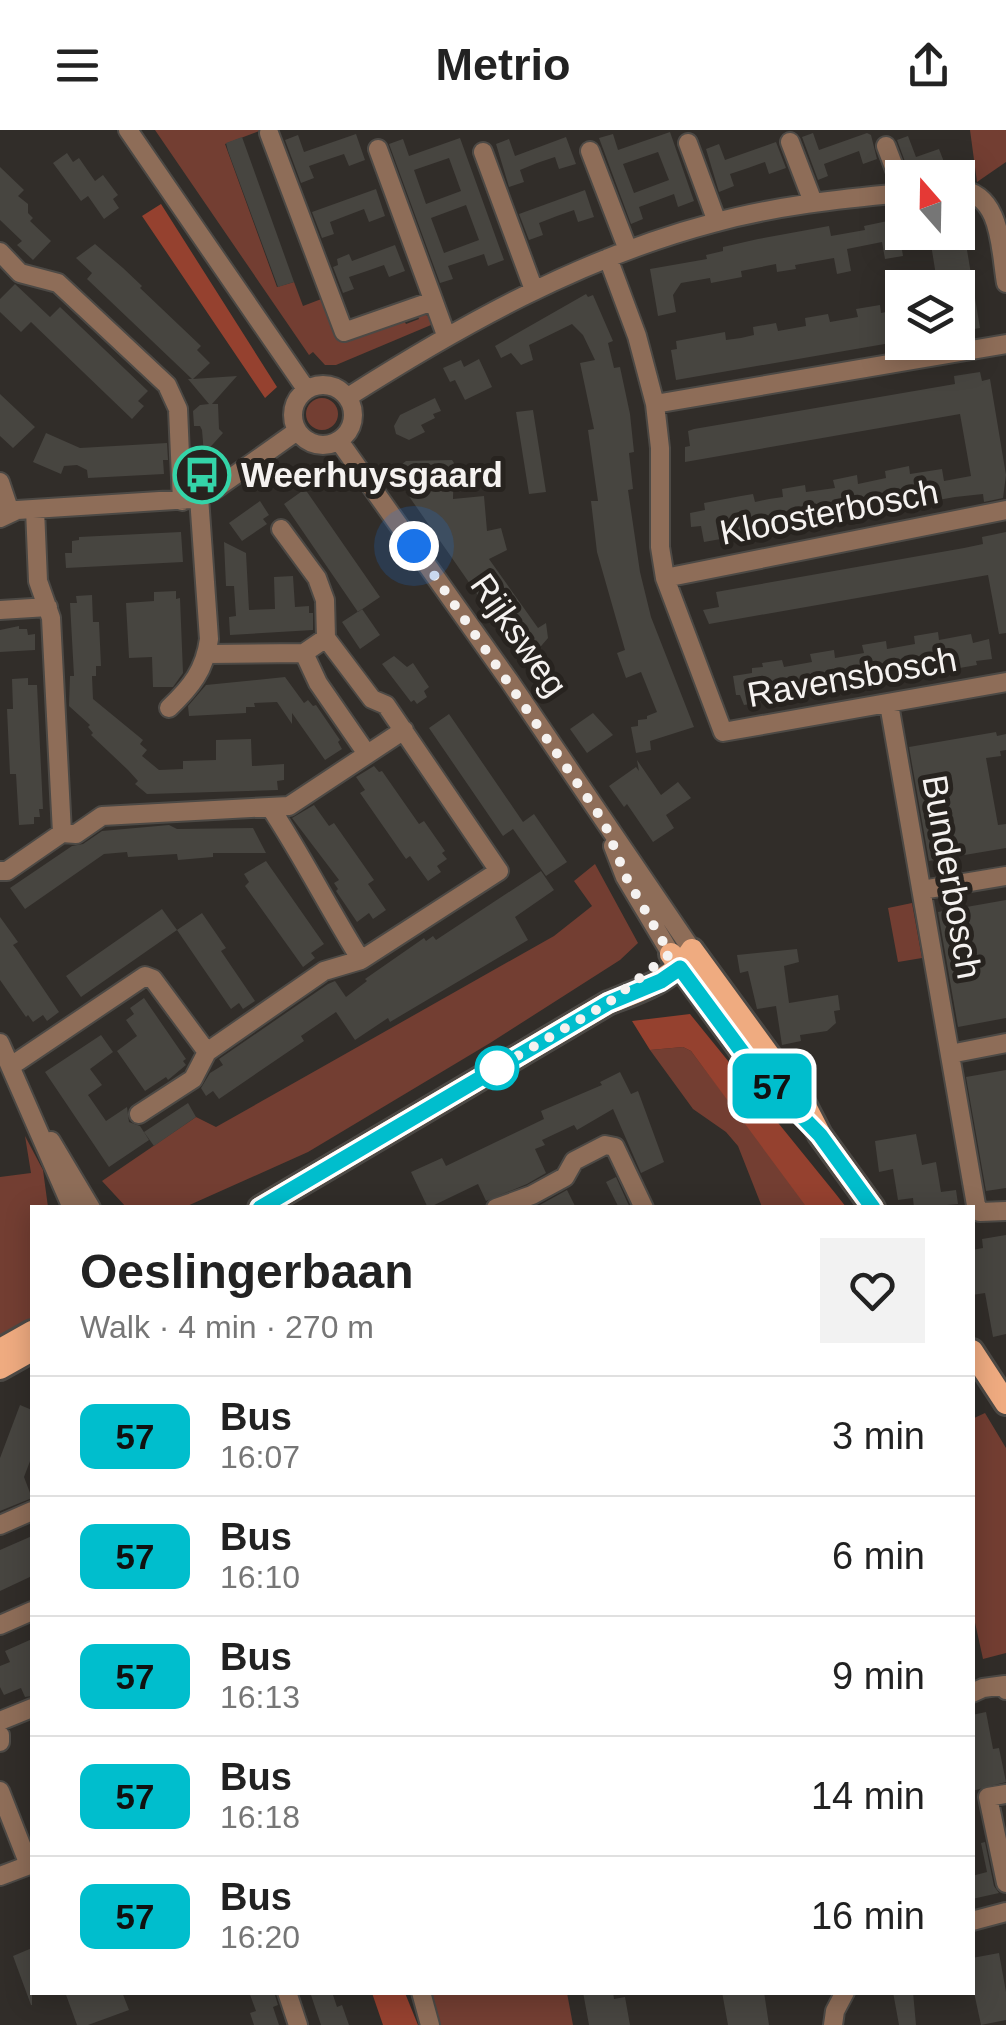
<!DOCTYPE html>
<meta charset="utf-8">
<style>
body{margin:0;font-family:Helvetica,sans-serif;background:#f2f2f2;color:#222;height:100vh;display:flex;flex-direction:column;font-size:38px;white-space:nowrap}
*{box-sizing:border-box;margin:0}
p{font-size:32px;color:#767676}
.icon{flex:none;width:55px;height:55px;fill:none;stroke:currentColor;stroke-width:2;stroke-linecap:round;stroke-linejoin:round}
.map{position:relative;flex:1;overflow:hidden}
.panel{position:absolute;left:30px;top:1075px;width:945px;height:790px;display:flex;flex-direction:column;background:#fff;border-radius:0px;box-shadow:0 5px 25px #0003}
.panel>*{flex:none}
.badge{padding:0 20px;border-radius:15px;font-size:35px;line-height:65px}
.needle{width:65px;rotate:340deg}
.buttons{position:absolute;left:885px;top:30px;display:grid;gap:20px}
.buttons a{display:grid;place-items:center;width:90px;height:90px;border-radius:0px;background:#fff;box-shadow:0 5px 25px #0003;font-size:50px}
.you{position:absolute;width:50px;height:50px;margin:-25px;border:8px solid #fff;border-radius:50%;background:#1a73e8;box-shadow:0 0 0 15px #1a73e833}
.map>.badge{position:absolute;translate:-50% -50%;box-shadow:0 0 0 5px #fff}
.round{display:grid;place-items:center;flex:none;width:105px;height:105px;border-radius:0px;background:#f2f2f2}
.head{display:flex;align-items:center;justify-content:space-between;height:170px;padding:0 50px}
h1{font-size:48px;font-weight:700;line-height:75px}
ul{padding:0;list-style:none}
li{display:flex;align-items:center;gap:30px;height:120px;padding:0 50px;border-top:2px solid #e0e0e0}
li div{flex:1}
li b{display:block;font-size:38px}
li em{font-style:normal}
li .badge{min-width:110px;font-weight:700;text-align:center}
header{display:flex;justify-content:space-between;align-items:center;height:130px;padding:0 50px;background:#fff;font-size:45px;font-weight:700}
.map>svg:first-child{display:block}
</style>
<header><svg class="icon" aria-label="menu" viewBox="0 0 24 24"><path d="M4 6h16M4 12h16M4 18h16"/></svg>Metrio<svg class="icon" aria-label="share" viewBox="0 0 24 24"><path d="M12 15V3M7 8l5-5 5 5M5 13v7h14v-7"/></svg></header>
<div class="map">
<svg width="1006" height="1895" viewBox="0 0 1006 1895">
<rect width="100%" height="100%" fill="#312d29"/>
<path fill="#733e32" d="M155 0H262L225 14 277 157 294 152 303 176 324 168 340 211 403 189 406 194 419 189 417 184 422 182 429 187 431 195 336 235H325L313 222 309 225Z
M970 0H1006V32L977 52Z
M306 284a16 16 0 1 1 32 0a16 16 0 1 1-32 0Z
M595 734 638 813 620 830 490 913 308 1022 185 1077H126L102 1051 196 987 216 997 554 806 592 776 574 751Z
M912 773 922 828 898 832 888 778Z
M683 917 691 921 809 1077H762L738 1016 726 1002 693 979 650 920Z
M25 1006 43 1040 48 1077 32 1078V1187L27 1198 0 1213V1047L31 1043Z
M985 1283 1006 1318V1523L983 1529 972 1479V1289Z
M428 1863H567L573 1895H437Z"/>
<path fill="#95412f" d="M161 74 277 257 265 268 142 86Z
M690 884 835 1063 846 1077H809L805 1075 691 921 683 917 650 920 632 891Z
M372 1863H405L418 1895H383Z"/>
<path fill="#474540" fill-rule="evenodd" d="M670 2 694 71 678 77 674 64 639 77 643 89 631 94 599 8 613 4 618 20ZM658 22 669 50 634 63 623 34Z
M813 3 819 20 867 3 871 5 877 29 863 34 859 21 824 34 828 46 818 50 802 7Z
M356 4 365 30 349 36 344 24 326 30 309 36 314 48 301 53 285 10 298 5 304 22Z
M908 6 916 27 939 19 944 32 910 45 897 10Z
M242 7 294 152 278 157 228 21 226 13Z
M566 7 576 34 559 39 555 27 537 33 520 40 524 52 509 57 496 14 509 9 515 26Z
M460 8 504 130 488 136 484 124 448 136 453 149 440 153 389 14 403 9 409 26ZM449 28 461 61 426 74 414 40ZM466 75 479 110 444 123 431 88Z
M776 12 786 38 769 44 765 32 748 38 730 44 734 56 719 62 706 19 719 14 725 30Z
M67 23 73 32 79 28 95 51 103 45 118 65 113 69 119 78 104 89 88 66 81 71 53 33Z
M0 37 24 60 18 66 28 74V83L33 88 30 91 51 111 33 130 17 115 22 111 0 90Z
M376 59 385 86 369 92 364 79 330 92 334 104 322 108 312 82Z
M585 60 594 87 578 92 574 80 557 86 539 93 543 105 529 110 519 84Z
M897 89 903 126 885 129 882 112 847 119 851 141 837 144 834 128 795 135 796 139 777 142 776 134 741 141 742 147 711 153 710 148 681 153 673 165 676 182 658 186 650 139 707 129 706 125 723 121V117L758 109 829 96 831 106 865 100 864 96Z
M929 102H964L980 198 974 199 975 207 958 210V158H938Z
M95 114 123 138 142 156 140 158 201 216 197 220 210 233 193 249 237 246 212 274H218L219 299 223 303 204 324 202 300 200 296H194L193 281 200 275 209 274 188 249H192L87 149 92 143 76 128Z
M395 115 405 141 389 147 384 135 367 141 349 147 354 159 343 163 333 137 338 135 337 129 349 124 352 131Z
M15 154 50 187 60 177 148 261 138 271 144 276 132 289 31 192 21 202 0 182V169Z
M586 164 588 167 593 165 613 211 608 213 614 238 620 237 630 284 634 322 629 323 633 359 628 360 640 442 651 487 694 597 650 611 651 620 636 623 631 597 638 596V590L647 589V586L657 582 641 542 626 548 617 523 625 520 597 422 591 371H598L588 300 594 299 580 233 595 230 583 205 572 194 529 215 533 230 521 235 511 223 501 228 495 216Z
M880 175 881 183 902 179V211L676 250 671 220 677 219 676 211 725 202 726 210 741 208 754 205 753 197 776 193 778 201 806 196 805 188 828 184 830 192 858 187 856 179Z
M479 229 492 257 465 270 455 250 450 252 443 238 461 230 464 237Z
M980 242 982 251 990 249 1006 345 1003 368 984 372 983 364 955 367 704 412 701 396 691 397 690 383 705 380 704 373 741 366 753 364 755 372 769 369 783 367 782 359 805 355 806 362 835 358 833 350 857 345 858 354 886 348 885 341 909 336 910 344 942 339 944 351 971 346 960 284 685 332V317L690 316 688 301 694 299 955 254 954 246Z
M0 264 35 297 13 318 0 306Z
M435 268 441 281 433 284 435 288 421 295 425 302 409 310 396 304 394 296 400 285Z
M533 280 546 362 529 364 516 282Z
M46 303 80 318 167 313 168 330H163L164 344 88 348 87 340 77 335 64 336 61 344 33 332Z
M452 330 454 333 453 369 484 366 487 401 501 398 507 420 489 429 538 498 546 493 548 508 536 522 547 538 535 547 392 342 406 331Z
M305 359 380 467 358 482 284 374Z
M260 371 269 385 263 389 267 394 242 411 229 393Z
M181 402 183 432 66 438 65 423H72V411L79 410V407Z
M1006 402V503L999 504 988 445 709 494 703 480 719 477 716 462 964 418 983 414 982 407Z
M224 412 246 423 249 480 275 479 274 447 293 446 295 477 309 476V483H313V500L230 505 229 487 236 486 234 456H226Z
M176 461V469L180 468 183 543 173 557H153L152 527 129 528 126 473 154 471V462Z
M92 465 93 492H99L101 536H96V546H92L93 569 143 610 140 614 147 620 142 626 159 640 183 639V631L216 630V610L251 609 252 636 284 634V650L277 651 278 660 147 664 135 654 138 651 128 640 91 605 93 603 88 597 90 595 69 576 70 546H74L70 473H77L76 466Z
M362 479 380 505 360 519 342 492Z
M19 496V499H27L28 505 35 504V520L0 522V500Z
M938 502 939 510 971 504 973 513 989 509 992 529 976 531 977 535 744 575 740 565H736L733 546 752 543V538L763 537 762 533 782 530 784 537 812 532 810 524 834 520 835 528 864 523 862 515 886 511 887 519 915 514 914 506Z
M394 526 407 537 413 533 429 557 424 561 427 567 417 574 414 570 411 572 382 534Z
M285 547 304 573 308 570 313 576 316 575 340 610 338 612 342 619 325 630 292 583V594L277 572 254 573 255 577H246V583L189 586 188 576 206 555Z
M28 548V555H37L43 679H39L40 687H34V694L19 695 16 644H10L7 579H13L12 549Z
M593 583 613 605 587 623 570 599Z
M449 584 523 692 534 684 567 732 546 746 513 699 503 706 429 598Z
M996 602 997 606 1006 604V620L1000 621 1001 626 986 628 998 695 1006 694V718L929 731 909 617Z
M637 630 661 665 678 652 691 668 666 685 674 698 653 712 627 674 624 677 609 656 636 637 639 641Z
M374 636 379 642 382 641 419 694 424 691 445 721 442 723 447 729 437 736 441 742 428 751 410 726 406 729 360 663 365 660 356 647Z
M314 675 329 696 334 693 374 750 368 754 386 780 373 789 369 783 357 792 336 761 338 759 334 753 339 750 292 688Z
M169 695 177 699 253 698 266 723H213V727L178 730 177 724 128 727 127 722 104 724 25 779 10 758 72 716 83 714 102 701Z
M266 731 324 814 311 823 315 828 303 837 245 756 249 752 244 744Z
M541 741 554 760 515 787 528 810 390 892 388 888 355 910 336 882 301 906 304 911 219 969 213 961 206 966 201 958 210 943 223 935 219 929 328 854 335 851 346 867 367 851 365 849 424 808 426 811 433 806 436 810Z
M1006 770V888L958 897 938 782Z
M162 779 177 800 81 867 66 846Z
M202 783 226 818 221 821 255 871 243 879 239 873 231 879 177 800Z
M0 787 18 812 13 815 17 820 59 882 47 891 43 885 33 892 28 885 26 887 0 850Z
M797 819 799 832 784 836 789 873 838 865 840 880 834 881 836 893 827 901 800 905 801 911 782 915 776 876 757 879 748 841 740 843 737 825Z
M144 868 186 929 183 931 186 935 168 950 166 947 145 961 117 921 137 906 126 890 134 884 130 878Z
M101 905 113 922 90 939 102 955 88 965 106 991 127 977 129 992 140 996 149 1010 109 1037 45 942Z
M1006 940V1058L986 1061 966 947Z
M620 942 631 964 638 961 664 1032 641 1043 613 979 577 1000 574 995 542 1010 545 1015 535 1019 546 1043 527 1054 486 1071 478 1054 428 1078 411 1042 442 1028 446 1036 544 989 541 981 602 955 600 952Z
M188 973 196 987 154 1016 144 1002Z
M916 1004 922 1035 936 1032 941 1062 956 1060 958 1074 914 1078 913 1068 898 1070 893 1039 879 1042 875 1011Z
M616 1047 630 1078H619L606 1052Z
M567 1060 576 1078H534L538 1076Z
M1006 1105V1204L993 1207 985 1163 972 1165V1120L983 1118 982 1109Z
M20 1275 32 1280V1326L24 1347 32 1368 0 1381V1328Z
M32 1406V1446L0 1461V1420Z
M32 1509V1566L25 1567 21 1558 4 1565 0 1557V1536L10 1532 5 1521Z
M986 1582 993 1619 999 1618 1006 1652 972 1661V1585Z
M985 1712 994 1756 999 1763 972 1769V1746L987 1742 981 1713Z
M32 1818V1875H31L13 1826Z
M999 1823 1006 1862V1890L981 1895 972 1853V1828Z
M65 1862H122L129 1880 88 1895H77Z
M249 1862H274L278 1875 273 1877 279 1895H254L250 1883 256 1881Z
M310 1862H332L337 1877 342 1875 349 1895H321Z
M583 1862H613L614 1869 625 1867 630 1895H589Z
M722 1862H764L769 1895H728Z
M893 1862H913L916 1895H899Z"/>
<g fill="none" stroke-linecap="round" stroke-linejoin="round">
<g stroke="#4c4945" stroke-width="22">
<path id="minor" d="M128 0 306 259
M269 3 344 202 433 171
M790 12 813 72
M688 13 717 92
M886 16 902 58
M378 19 446 205
M590 21 628 120
M483 22 534 160
M958 59C1002 64 1000 118 1006 153
M0 122 20 143 58 153 167 255 178 279 182 371
M608 128 637 206 655 274 660 318V417L665 448 723 602 1006 552
M293 285a30 30 0 1 1 60 0a30 30 0 1 1-60 0Z
M348 267C463 194 581 128 713 93 775 76 839 69 902 63
M655 274 1006 214
M339 311 510 552 692 820
M0 352 10 382
M35 379 38 451 51 488 62 703
M0 388 17 380 191 369 214 360 297 301
M665 448 1006 380
M0 480 48 477
M304 523 318 553 367 624
M207 524 304 523 326 508
M889 574 976 1075 980 1082 1006 1081
M169 578C191 557 205 540 209 509L199 367
M270 677C303 727 329 779 361 830
M613 716 625 747 671 824
M0 741H7L62 703 76 704 102 686 289 676 404 600
M922 760 1006 746
M0 913 72 1078
M950 924 1006 913
M11 936 145 846 153 849 207 922
M139 984 193 949 207 922 324 841 361 830 499 741 386 575 372 569 326 508 325 470 317 448 281 399
M51 1011 91 1078
M496 1078 532 1065 565 1047 574 1031 605 1015 615 1017 644 1078
M0 1395 32 1381
M0 1495 32 1481
M972 1563 983 1558 1005 1555 1006 1560
M0 1591 32 1578
M0 1605V1612
M0 1661 29 1735
M1006 1664 988 1667 1006 1753
M0 1746 32 1734
M972 1791 1006 1782
M287 1862 298 1895
M421 1862 430 1895
M833 1895 835 1881 845 1862"/>
</g>
<g stroke="#4c4945" stroke-width="28">
<path id="major" d="M692 820 803 972 820 1005 873 1078
M671 824 751 934 788 975
M260 1078 608 873C641 860 673 851 692 820
M0 1220 32 1202
M972 1221 1006 1273
M0 1238 32 1220"/>
</g>
<use href="#minor" stroke="#8e6d58" stroke-width="18"/>
<use href="#major" stroke="#efab80" stroke-width="22"/>
</g>
<g fill="none" stroke-linecap="round" stroke-linejoin="round">
<g stroke="#fff" stroke-width="22">
<path id="line" d="M260 1078 608 873 661 851 680 838 751 934 820 1005 873 1078"/>
</g>
<use href="#line" stroke="#00becd" stroke-width="15"/>
<path stroke="#f5f2f0" stroke-width="10" stroke-dasharray="0 18" d="M414 416 604 692 626 747 670 824 608 873 497 938"/>
</g>
<defs>
<g id="bus-ring" transform="scale(2.875)"><circle r="9.5" fill="#27231f" stroke="#34d4a8" stroke-width="1.5"/><path d="M-5-6H5V4H4V6H2V4H-2V6H-4V4H-5ZM-3.5-4V0h7V-4ZM-3.5 1.2v1.5H-2V1.2ZM2 1.2v1.5H3.5V1.2Z" fill="#34d4a8"/></g>
</defs>
<g fill-rule="evenodd">
<use href="#bus-ring" x="202" y="345"/>
</g>
<circle fill="#fff" stroke="#00becd" stroke-width="5" cx="497" cy="938" r="20"/>
<g text-anchor="middle" stroke-width="10" stroke-linejoin="round" paint-order="stroke">
<g font-size="35" font-weight="bold" fill="#f5f2f0" stroke="#27231f" text-anchor="start">
<text x="241" y="357">Weerhuysgaard</text>
</g>
<g font-size="35" fill="#f5f2f0" stroke="#27231f">
<text transform="translate(829 382) rotate(-11)" y="12">Kloosterbosch</text>
<text transform="translate(519 505) rotate(55)" y="12">Rijksweg</text>
<text transform="translate(852 547) rotate(-10)" y="12">Ravensbosch</text>
<text transform="translate(952 747) rotate(80)" y="12">Bunderbosch</text>
</g>
</g>
</svg>
<div class="buttons">
<a><svg class="needle" viewBox="-14 -14 28 28"><path d="M0-13l5 13h-10z" fill="#e53935"/><path d="M0 13l5-13h-10z" fill="#767676"/></svg></a>
<a><svg class="icon" aria-label="layers" viewBox="0 0 24 24"><path d="M12 4l9 5-9 5-9-5zM3 14l9 5 9-5"/></svg></a>
</div>
<div class="you" style="left:414px;top:416px"></div>
<b class="badge" style="left:772px;top:956px;background:#00becd;color:#111">57</b>
<section class="panel">
<div class="head"><div><h1>Oeslingerbaan</h1><p>Walk · 4 min · 270 m</p></div><a class="round"><svg class="icon" aria-label="heart" viewBox="0 0 24 24"><path d="M12 20l-8-8c-3-5 5-10 8-4 3-6 11-1 8 4z"/></svg></a></div>
<ul>
<li><span class="badge" style="background:#00becd;color:#111">57</span><div><b>Bus</b><p>16:07</p></div><em>3 min</em></li>
<li><span class="badge" style="background:#00becd;color:#111">57</span><div><b>Bus</b><p>16:10</p></div><em>6 min</em></li>
<li><span class="badge" style="background:#00becd;color:#111">57</span><div><b>Bus</b><p>16:13</p></div><em>9 min</em></li>
<li><span class="badge" style="background:#00becd;color:#111">57</span><div><b>Bus</b><p>16:18</p></div><em>14 min</em></li>
<li><span class="badge" style="background:#00becd;color:#111">57</span><div><b>Bus</b><p>16:20</p></div><em>16 min</em></li>
</ul>
</section>
</div>
